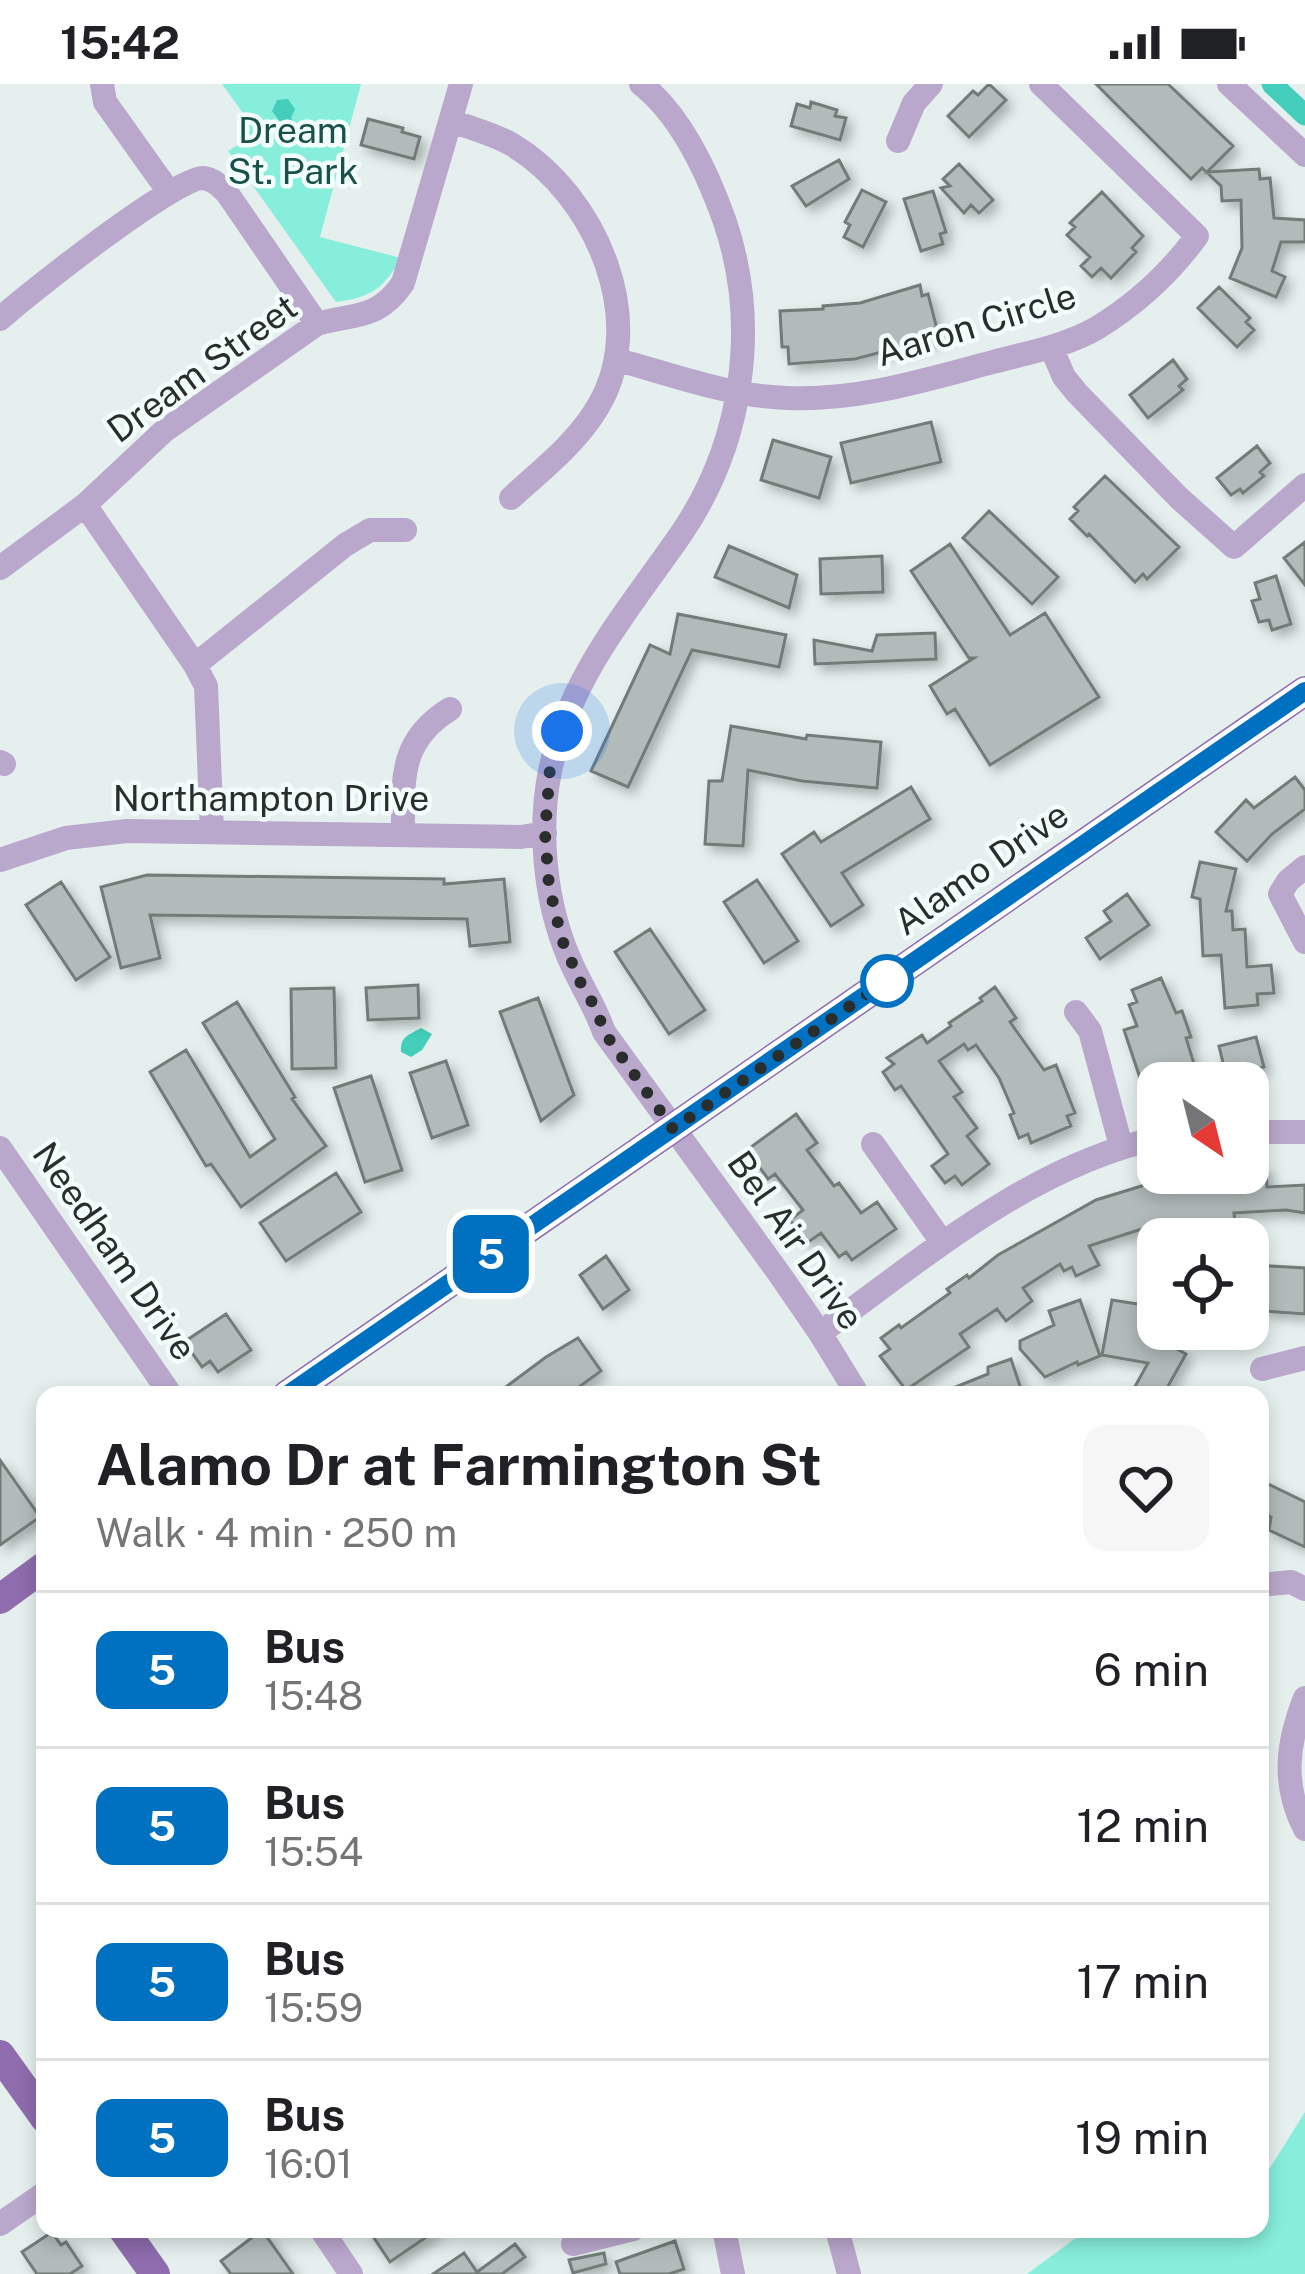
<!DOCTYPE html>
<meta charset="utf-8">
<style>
body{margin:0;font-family:"Public Sans",sans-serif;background:#f6f6f6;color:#202124;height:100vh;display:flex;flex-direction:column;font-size:45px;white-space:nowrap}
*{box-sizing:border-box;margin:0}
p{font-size:39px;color:#757577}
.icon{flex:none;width:66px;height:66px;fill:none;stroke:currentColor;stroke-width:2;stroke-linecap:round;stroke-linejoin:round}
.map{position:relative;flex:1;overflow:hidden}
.details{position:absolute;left:36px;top:1302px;width:1233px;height:852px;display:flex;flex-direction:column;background:#fff;border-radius:24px;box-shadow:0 6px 18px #0003}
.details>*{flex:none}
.badge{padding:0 24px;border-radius:18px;font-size:42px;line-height:78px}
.needle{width:78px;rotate:145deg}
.tools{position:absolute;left:1137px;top:978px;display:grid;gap:24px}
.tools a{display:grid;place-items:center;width:132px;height:132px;border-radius:24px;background:#fff;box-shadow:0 6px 18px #0003;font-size:60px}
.you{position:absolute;width:60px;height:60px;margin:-30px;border:9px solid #fff;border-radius:50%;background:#1a73e8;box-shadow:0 0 0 18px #1a73e833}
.map>.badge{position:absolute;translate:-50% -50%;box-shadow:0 0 0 6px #fff}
.round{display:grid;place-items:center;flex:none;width:126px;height:126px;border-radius:24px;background:#f6f6f6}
.overview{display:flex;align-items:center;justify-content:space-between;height:204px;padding:0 60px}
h1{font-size:57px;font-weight:700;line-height:90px}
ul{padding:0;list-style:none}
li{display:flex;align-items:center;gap:36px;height:156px;padding:0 60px;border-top:3px solid #e0e0e0}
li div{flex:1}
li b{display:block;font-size:45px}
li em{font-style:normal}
li .badge{min-width:132px;font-weight:700;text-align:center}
.status{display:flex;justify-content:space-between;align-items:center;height:84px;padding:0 60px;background:#fff;direction:ltr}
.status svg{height:33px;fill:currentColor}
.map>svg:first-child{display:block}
</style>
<div class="status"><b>15:42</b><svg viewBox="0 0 49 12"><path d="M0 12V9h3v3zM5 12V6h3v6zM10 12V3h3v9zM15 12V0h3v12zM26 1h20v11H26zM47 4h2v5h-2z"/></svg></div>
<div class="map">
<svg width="1305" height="2190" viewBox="0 0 1305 2190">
<defs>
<filter id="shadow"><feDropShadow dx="6" dy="6" stdDeviation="6" flood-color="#0004"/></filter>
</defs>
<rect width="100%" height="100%" fill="#e5f0ee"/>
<path fill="#87eedc" d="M222 0H361L320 153 401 174C383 205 372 213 336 218L228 67 241 59 250 39Z
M1305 2028V2190H1027L1088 2145H1209L1228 2151 1232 2145H1260V2100Z"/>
<path fill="#42ceba" d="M288 15 295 25 291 34 295 40 291 50 281 51 275 42 278 35 272 27 277 16Z
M421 944 432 950 422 966 411 973 401 968C400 952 409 951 421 944Z"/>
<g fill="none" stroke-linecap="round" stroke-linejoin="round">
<path stroke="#42ceba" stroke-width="21" d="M1272 0 1305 31"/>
</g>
<path fill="#b1bbb9" stroke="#717b79" stroke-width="3" filter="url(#shadow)" d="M989 0 1006 16 969 53 948 32 973 7 978 11Z
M1096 0H1168L1233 62 1207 88 1259 85 1260 95 1270 94 1274 134 1305 136V158H1281L1272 187 1285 193 1276 213 1230 194 1242 164 1241 116 1222 117 1221 102 1202 84 1191 95Z
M811 18 837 26 835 32 846 34 840 56 791 42 797 20 810 24Z
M368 35 403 44 402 48 420 53 414 75 361 61Z
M839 76 849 95 806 122 792 102Z
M959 80 993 116 979 129 971 121 964 129 941 104 950 102 943 95Z
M862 106 886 118 863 163 844 153 850 141 845 138Z
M933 107 946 148 940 150 943 160 921 167 904 115Z
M1102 108 1143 152 1132 164 1136 168 1111 194 1101 184 1092 193 1081 182 1090 173 1067 151 1075 143 1070 139Z
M920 201 922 212 928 210 939 253 855 275 789 280 788 263H782L780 227 823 225V222L860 219Z
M1219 203 1250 234 1246 238 1254 246 1237 263 1198 224Z
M1173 276 1187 295 1179 302 1183 306 1148 334 1130 311Z
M931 338 941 378 851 399 841 359Z
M773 356 831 373 819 414 761 396Z
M1257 362 1270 379 1260 388 1264 392 1243 409 1240 405 1231 411 1217 394Z
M1105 392 1179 463 1147 495 1143 490 1135 498 1089 450 1087 452 1070 435 1078 427 1074 423Z
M989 427 1058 493 1032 520 963 454Z
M1305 458V501L1284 474Z
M950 460 1010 551 1045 529 1099 613 990 681 955 625 947 630 930 602 974 574H969L911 487Z
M729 462 797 491 789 524 715 493Z
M882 472 883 508 821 510 820 475Z
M1276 492 1291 540 1272 546 1269 536 1259 538 1252 517 1260 515 1255 499Z
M678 530 786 551 779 583 692 566 628 703 591 687 650 561 670 570Z
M935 549 936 575 815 580 814 556 872 567 877 551Z
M731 642 806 655 807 651 881 658 877 704 802 697 748 686 743 762 705 760 709 697H722Z
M1295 693 1305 706V725L1272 750 1247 777 1216 748 1246 716 1254 724Z
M911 703 930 735 842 789 863 821 831 842 782 770 814 748 821 758Z
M1200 778 1236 785 1226 827H1232L1233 846 1245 845 1247 883 1271 881 1274 909 1257 910 1258 921 1225 924 1221 871 1203 872 1200 815 1192 813Z
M147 791 444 795V800L504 795 510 858 470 862 467 835 150 831 160 874 121 884 101 803Z
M757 796 798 857 764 879 724 818Z
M61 798 110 873 76 896 26 821Z
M1127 810 1149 841 1100 875 1086 854 1111 837 1104 827Z
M650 845 705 926 669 950 615 868Z
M1161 894 1176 929 1182 927 1191 953 1186 954 1200 999H1158V1008L1146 1012 1124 946 1137 942 1129 921 1137 918 1132 906Z
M418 901 419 934 368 936 366 904Z
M995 903 1016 934 1010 938 1044 986 1056 981 1075 1029 1067 1032 1071 1042 1031 1059 1028 1050 1019 1054 1010 1031 1014 1029 999 994 976 961 968 966 964 960 939 977 962 1008 954 1013 977 1044 967 1052 989 1080 962 1101 955 1092 945 1099 932 1082 948 1070 901 1002 895 1006 883 988 894 980 887 974 922 951 927 959 951 942 949 939 982 917 980 914Z
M334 904 336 984 292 985 291 905Z
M538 914 574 1011 541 1037 500 928Z
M237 918 295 1013 292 1015 326 1062 241 1123 211 1080 206 1082 150 988 186 966 250 1073 275 1055 203 939Z
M1256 953 1264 983 1248 987 1251 999H1228L1219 962Z
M446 977 468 1041 432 1054 410 989Z
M371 992 402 1086 365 1098 334 1004Z
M796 1030 817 1059 807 1066 834 1102 839 1099 861 1129 877 1118 896 1145 852 1176 846 1168 839 1173 821 1149 807 1159 790 1136 803 1126 775 1090 768 1095 747 1066Z
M1266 1084 1267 1103 1305 1101V1129L1286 1126 1234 1129 1235 1139 1173 1142 1175 1150 1145 1158 1142 1145 1089 1162 1099 1181 1076 1192 1072 1183 1064 1187 1060 1180 1023 1204 1032 1217 1006 1237 997 1225 960 1250 969 1263 906 1306 880 1272 890 1265 881 1254 899 1241 901 1244 950 1209 947 1205 967 1191 969 1194 998 1171 1096 1116 1161 1096 1163 1106 1205 1103 1204 1089H1248V1086Z
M336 1089 361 1128 286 1177 260 1139Z
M606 1172 629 1206 603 1225 580 1191Z
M1253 1181 1305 1184V1230L1264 1227 1260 1214 1251 1213Z
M1080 1216 1100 1272 1078 1281 1077 1278 1045 1293 1020 1265V1257L1054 1241 1049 1227Z
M1112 1216 1144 1221 1140 1245 1186 1270 1163 1311 1133 1306 1148 1279 1102 1271Z
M226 1230 251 1266 218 1288 210 1277 202 1283 184 1258Z
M578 1254 601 1287 568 1311H495L546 1273Z
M1011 1275 1023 1311H936L988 1290V1283Z
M0 1376 40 1433 0 1461Z
M1260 1396 1305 1418V1463L1269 1446 1271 1433 1260 1427Z
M368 2145H438L390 2178Z
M262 2146 293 2190H231L221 2177Z
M52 2148 61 2161 66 2158 82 2182 70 2190H37L22 2168Z
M675 2157 684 2185 669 2190H620L616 2178Z
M515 2160 525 2173 502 2190H433L464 2169 477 2188Z
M604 2169 606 2180 573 2189 569 2176Z"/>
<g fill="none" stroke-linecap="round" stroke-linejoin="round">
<path stroke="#baa8cc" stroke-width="24" d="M102 0 105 18 169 108
M641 0C682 32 708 90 725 138 760 242 743 359 681 450 628 527 569 593 550 687 538 747 545 818 569 874 580 900 595 922 604 948L778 1188 820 1249 858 1311
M1229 0 1305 71
M451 37C471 44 493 50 511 60 596 110 653 241 594 329 573 362 539 388 511 414
M898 57 914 19 931 0
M0 235C25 212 177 92 203 94 213 95 220 102 227 109L317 240
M1051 263 1064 293 1077 309 1179 414 1234 463 1305 401
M618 276C673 291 729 312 787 314 858 317 925 296 993 278 1027 269 1066 262 1097 244 1136 220 1170 189 1197 152L1041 0
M85 421 195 581 206 602 212 748
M0 484 85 421 164 347 317 240C355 229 378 236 403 199L461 0
M195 581 345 461 370 446H405
M0 678 4 680
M403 750C403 694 399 657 450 625
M0 776 66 754 127 747 521 753 545 749
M1305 783 1288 797 1280 810 1305 858
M1076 928 1090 947 1121 1062
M1248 1048H1305
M873 1060 942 1158
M0 1064 171 1311
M820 1249C924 1174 1030 1082 1158 1054
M1262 1285 1305 1274
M1260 1501 1291 1498 1305 1505
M1305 1614C1287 1659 1282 1701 1305 1745
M0 2140 45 2109
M321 2145 351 2190
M724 2145 733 2190
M837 2145 849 2190
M573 2160 633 2145"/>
<path stroke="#8f6cad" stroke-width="30" d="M287 1311 1305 607
M0 1515 45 1482
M0 1971 45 2034
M123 2145 155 2190"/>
</g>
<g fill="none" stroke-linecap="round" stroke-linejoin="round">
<g stroke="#fff" stroke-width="27">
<path id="line" d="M287 1311 1305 607"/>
</g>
<use href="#line" stroke="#0070c0" stroke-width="18"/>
<path stroke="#292d2c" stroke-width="12" stroke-dasharray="0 21.6" d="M562 647 550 684 545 749 549 802 562 856 582 902 597 926 604 948 673 1045 889 895 887 897"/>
</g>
<circle fill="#fff" stroke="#0070c0" stroke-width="6" cx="887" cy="897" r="24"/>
<g text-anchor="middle" stroke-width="9" stroke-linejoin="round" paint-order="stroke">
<g font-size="36" fill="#185149" stroke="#f3fdfb">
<text x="293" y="59">Dream<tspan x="293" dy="41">St. Park</tspan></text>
</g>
<g font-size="36" fill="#292d2c" stroke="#f3fdfb">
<text transform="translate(976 240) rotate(-17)" y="13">Aaron Circle</text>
<text transform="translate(202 284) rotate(-36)" y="13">Dream Street</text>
<text x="271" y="727">Northampton Drive</text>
<text transform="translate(981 784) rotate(-35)" y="13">Alamo Drive</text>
<text transform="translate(796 1156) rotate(55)" y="13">Bel Air Drive</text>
<text transform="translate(115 1167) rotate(55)" y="13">Needham Drive</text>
</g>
</g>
</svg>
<div class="tools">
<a><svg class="needle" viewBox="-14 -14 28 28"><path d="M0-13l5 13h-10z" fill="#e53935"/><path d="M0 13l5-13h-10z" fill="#757577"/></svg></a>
<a><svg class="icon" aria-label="locate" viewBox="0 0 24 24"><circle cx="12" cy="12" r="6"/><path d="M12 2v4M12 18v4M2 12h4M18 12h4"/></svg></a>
</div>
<div class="you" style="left:562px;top:647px"></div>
<b class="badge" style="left:491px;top:1170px;background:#0070c0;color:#fff">5</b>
<section class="details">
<div class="overview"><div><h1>Alamo Dr at Farmington St</h1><p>Walk · 4 min · 250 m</p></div><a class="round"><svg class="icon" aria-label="heart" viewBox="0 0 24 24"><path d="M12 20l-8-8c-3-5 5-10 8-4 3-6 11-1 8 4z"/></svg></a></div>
<ul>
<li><span class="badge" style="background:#0070c0;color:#fff">5</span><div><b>Bus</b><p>15:48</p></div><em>6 min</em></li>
<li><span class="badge" style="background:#0070c0;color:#fff">5</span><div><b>Bus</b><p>15:54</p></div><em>12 min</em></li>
<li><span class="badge" style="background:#0070c0;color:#fff">5</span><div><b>Bus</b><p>15:59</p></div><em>17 min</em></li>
<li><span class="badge" style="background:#0070c0;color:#fff">5</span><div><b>Bus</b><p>16:01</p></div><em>19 min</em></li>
</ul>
</section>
</div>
